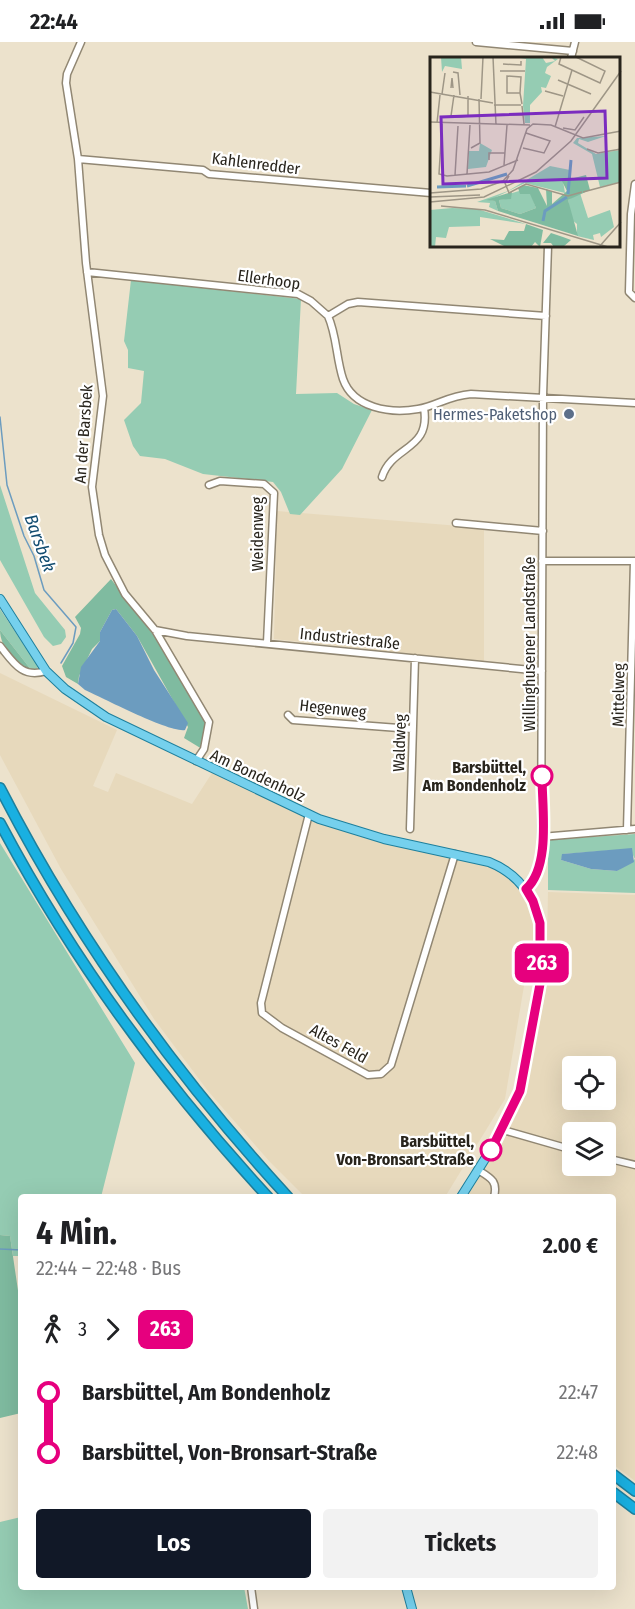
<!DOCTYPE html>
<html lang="de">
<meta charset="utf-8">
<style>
body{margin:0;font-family:"Fira Sans Condensed",sans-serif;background:#f2f2f2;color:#202124;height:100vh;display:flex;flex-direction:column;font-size:22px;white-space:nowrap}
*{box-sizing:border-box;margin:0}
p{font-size:20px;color:#757577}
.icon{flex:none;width:33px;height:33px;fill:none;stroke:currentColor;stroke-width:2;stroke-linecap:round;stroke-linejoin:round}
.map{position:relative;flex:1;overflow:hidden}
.details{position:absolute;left:18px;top:1152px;width:598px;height:396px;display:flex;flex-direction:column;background:#fff;border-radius:6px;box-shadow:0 6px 24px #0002}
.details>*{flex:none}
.badge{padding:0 12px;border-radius:9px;font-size:21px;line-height:39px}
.fabs{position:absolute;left:562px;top:1014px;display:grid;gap:12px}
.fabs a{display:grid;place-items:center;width:54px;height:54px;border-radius:6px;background:#fff;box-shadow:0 6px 24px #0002;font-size:30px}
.map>.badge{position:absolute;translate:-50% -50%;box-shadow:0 0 0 3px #fff}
.legs{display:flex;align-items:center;gap:9px;height:66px;padding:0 18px;font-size:20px}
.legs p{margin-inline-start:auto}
.overview{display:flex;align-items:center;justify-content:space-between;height:102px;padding:0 18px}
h1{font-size:33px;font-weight:700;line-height:45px}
.button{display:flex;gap:12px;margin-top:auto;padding:12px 18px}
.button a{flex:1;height:69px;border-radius:6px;background:#111827;color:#fff;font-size:24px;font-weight:700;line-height:69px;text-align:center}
.button a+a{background:#f2f2f2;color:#202124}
ul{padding:0 18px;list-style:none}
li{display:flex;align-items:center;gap:21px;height:60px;font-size:22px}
li i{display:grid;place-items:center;width:9px;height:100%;margin:0 8px;background:currentColor}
li i::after{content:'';width:15px;height:15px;margin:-8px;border:4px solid;border-radius:50%;background:#fff}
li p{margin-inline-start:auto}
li:first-child i{background:linear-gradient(#0000 50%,currentColor 0)}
li:last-child i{background:linear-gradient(currentColor 50%,#0000 0)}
.status{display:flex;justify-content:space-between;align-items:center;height:42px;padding:0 30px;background:#fff;direction:ltr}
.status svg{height:16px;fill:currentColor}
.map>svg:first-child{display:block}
</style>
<div class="status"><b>22:44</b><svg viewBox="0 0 49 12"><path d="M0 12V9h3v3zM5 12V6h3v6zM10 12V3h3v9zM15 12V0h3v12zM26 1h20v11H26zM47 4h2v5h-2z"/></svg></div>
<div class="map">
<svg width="635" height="1567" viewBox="0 0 635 1567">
<rect width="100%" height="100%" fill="#ece2cc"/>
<path fill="#e7d9bc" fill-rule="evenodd" d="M277 469 484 486V620L274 597Z
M0 631 117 688 93 744 108 750 116 731 192 762 212 731 319 780 367 797 487 822 507 834 517 845 527 860 532 875 535 906 526 932 505 1057 445 1155H305L270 1120 208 1049 154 977 61 827 0 713Z
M548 850 635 853V1439L614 1423V1155H466L502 1099 525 1051 546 949ZM573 1024H606V1058H573ZM573 1090H606V1124H573Z"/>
<path fill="#95ccb3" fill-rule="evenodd" d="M131 238 301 257 296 352 337 351 354 362 372 368 342 427 300 473 290 472 281 450 273 440 203 432 165 417 140 414 133 404 124 378 141 361 144 329 128 326V308L124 299Z
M0 443 35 551 65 588 66 595 61 602 53 604 44 595 0 518Z
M0 567 38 624 37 629H32L0 588Z
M635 792V851L548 848V798ZM630 807 635 817 617 829 591 827 561 818 563 812Z
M0 801 135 1021 101 1155H21V1214H13L10 1194 0 1193Z
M21 1475V1545H244L248 1567H0V1480Z"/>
<path fill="#7fbba0" d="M111 537 158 599 208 682 202 707 184 696 188 685 137 594 116 567 112 568 100 590V599L92 607 79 634 78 642 66 635 62 624 80 592 81 586 75 575Z
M0 588 32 629C16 622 0 606 0 588Z
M0 1193 10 1194 21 1269V1371L0 1376Z"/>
<path fill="#6c9cbf" d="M116 567 137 594 154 628 188 681 185 688C170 691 103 656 85 648L78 642 81 625 100 599V590L112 568Z
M632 806 634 820 617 829 591 827 561 818 562 812Z"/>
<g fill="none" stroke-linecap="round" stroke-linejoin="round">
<path stroke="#6c9cbf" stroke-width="1.5" d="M0 375 7 443 24 494 34 514 44 548 76 585 73 601 61 621
M0 1207 21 1208"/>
<g stroke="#918773" stroke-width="9">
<path id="minor" d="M81 0 67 32 66 41 78 117 86 221 103 354 92 445 99 493 105 513 125 552 155 588 209 680 204 707 196 719
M476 0 573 9
M571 16 575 0
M78 117 203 128 209 132 431 151
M635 142 631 172 629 250 635 256
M87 230 298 252 311 259 328 274 348 262 358 260 546 274
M328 274C337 294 336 316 343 337 353 366 390 372 418 367 437 364 447 354 471 352L635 361
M382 435C392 403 431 409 424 366
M209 443 220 439 264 442 274 451 267 601
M456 481 543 489
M542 519H635
M155 588 187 594 542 629
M0 604C13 620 22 637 46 629
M288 673 293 678 412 687
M309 772 261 961 262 971 282 986 368 1033 381 1032 391 1023 455 812
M410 787 415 616
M627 788 634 519
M541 795 635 787
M526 847 537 835 541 818 543 354 548 204
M503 1088 573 1108
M606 1116 635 1123
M478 1128C491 1136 498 1139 494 1155
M251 1545 254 1567"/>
</g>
<g stroke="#1e7f9c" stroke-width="10">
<path id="major" d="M0 557 46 629 65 647 106 675 319 777 384 797 489 820C559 848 543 929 532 989 528 1009 526 1032 519 1051 505 1089 482 1121 461 1155
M406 1545 412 1567"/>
</g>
<g stroke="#1e7f9c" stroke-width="12">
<path id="highway" d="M0 746C77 896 174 1031 288 1155
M0 781C72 917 164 1042 268 1155
M614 1433 635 1449
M614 1451 635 1467"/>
</g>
<use href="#minor" stroke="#fff" stroke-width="6"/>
<use href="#major" stroke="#75d0ed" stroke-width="8"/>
<use href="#highway" stroke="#19b0e1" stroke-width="9"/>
</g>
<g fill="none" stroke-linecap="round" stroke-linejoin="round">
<g stroke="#fff" stroke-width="14">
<path id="line-1" d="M491 1108 520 1049 540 942V881L533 859 526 847C551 825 542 766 542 734"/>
</g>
<use href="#line-1" stroke="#e6007e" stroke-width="9"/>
</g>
<circle fill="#5c6f8a" stroke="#fff" stroke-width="2" cx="569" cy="372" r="6"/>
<g fill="#fff" stroke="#e6007e" stroke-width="3">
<circle cx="542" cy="734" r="10"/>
<circle cx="491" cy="1108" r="10"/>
</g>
<g text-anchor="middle" stroke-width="4.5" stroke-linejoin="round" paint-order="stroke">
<g font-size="16" fill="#28241c" stroke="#fff">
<text transform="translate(256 121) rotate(7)" y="6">Kahlenredder</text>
<text transform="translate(269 237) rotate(8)" y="6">Ellerhoop</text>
<text transform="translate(83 392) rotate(-86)" y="6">An der Barsbek</text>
<text transform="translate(257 492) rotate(-90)" y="6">Weidenweg</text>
<text transform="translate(350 596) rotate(6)" y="6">Industriestraße</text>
<text transform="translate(529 602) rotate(-90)" y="6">Willinghusener Landstraße</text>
<text transform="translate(618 653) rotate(-89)" y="6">Mittelweg</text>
<text transform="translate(333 666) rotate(6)" y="6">Hegenweg</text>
<text transform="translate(399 701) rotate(-88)" y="6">Waldweg</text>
<text transform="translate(258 733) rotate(25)" y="6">Am Bondenholz</text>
<text transform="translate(339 1001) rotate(29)" y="6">Altes Feld</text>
</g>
<g font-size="16" fill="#4e5e75" stroke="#fff" text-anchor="end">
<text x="557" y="378">Hermes-Paketshop</text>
</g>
<g font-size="16" font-weight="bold" fill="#28241c" stroke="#fff" text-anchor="end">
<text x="526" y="731">Barsbüttel,<tspan x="526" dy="18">Am Bondenholz</tspan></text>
<text x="474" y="1105">Barsbüttel,<tspan x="474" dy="18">Von-Bronsart-Straße</tspan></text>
</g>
<g font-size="18" font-style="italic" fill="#124c70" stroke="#fff">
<text transform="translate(40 501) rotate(70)" y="6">Barsbek</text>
</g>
</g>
<g transform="translate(430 15)">
<rect width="190" height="190" fill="#ece2cc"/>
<path d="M11 0H31L32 12 15 9 12 15ZM86 0H112L116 6 125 4 121 0 128 2 117 10 115 16 121 19 116 31 111 30 112 35 100 48V66H95L93 49 96 2ZM176 79 158 85 149 82 148 86 166 97 190 93V125L170 130 162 97 143 86 147 81ZM50 86 62 93 56 110 38 112 39 94H49ZM120 109 140 113 138 125 133 124 135 136 95 126 60 143 65 144 68 154 59 150 60 146 47 145 78 134ZM89 134 101 137 106 151 90 157 71 151 69 143 81 141 79 137ZM150 136 158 161 180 153 184 170 171 180 170 176 163 178 164 183 147 179V167L141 162 138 143ZM22 151 47 152 96 167 50 160V169L19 170 16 181 6 180 5 190H0V153Z" fill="#95ccb3"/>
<path d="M156 118 160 133 138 143 148 179 68 154 65 144 56 143 82 135 81 142 69 143 71 151 90 157 106 151 100 137H90L88 131 93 128 108 131 117 149 116 132 122 135V147L137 134 132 124ZM96 167 113 173 110 190 105 185 101 190H76L60 182 74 183 79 174H94ZM121 176 133 180 141 183 133 190H124L121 186H113Z" fill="#7fbba0"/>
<path fill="none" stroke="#6c9cbf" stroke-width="3" d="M37 129 77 117M7 130 36 129M138 137 141 103M113 164 115 154 137 140"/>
<path fill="none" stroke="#9e9686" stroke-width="1.5" d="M63 0 66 68M131 0 129 7 170 26 175 14 146 0M73 7 91 8V4M70 14H95M23 15 28 16 30 38M128 23 161 37M21 31 22 21 23 31M115 34 133 39M0 35 63 46M90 36 91 20 77 19V36H90L92 47M12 37 15 16M24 38 21 59 29 60 38 59V39M51 42 53 0M64 48H91M92 49 94 67M65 58H93M0 65 100 68M7 66 10 38M12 67 9 117 17 119 59 115 88 103M125 70 142 13M133 71 145 73 154 60M41 91 50 86 49 42M93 91 114 96 120 84 96 76M157 92 168 96 191 92M59 103V96H75M74 108 77 68M37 117 40 68M25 118 28 69M79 119 75 126 79 136 96 127 138 139 152 135M153 135 191 125M0 136 51 132 73 124 83 113 97 72 103 67 121 68 153 81 191 74M0 140 50 138M0 145 54 140 106 115 141 84 191 14M11 149 55 153 178 190M169 190 191 165"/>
<path fill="#7b2cbf" fill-opacity="0.15" stroke="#7b2cbf" stroke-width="3" d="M175 54 177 121 13 127 11 60Z"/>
<rect width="190" height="190" fill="none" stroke="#28241c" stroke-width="3"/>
</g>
</svg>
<div class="fabs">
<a><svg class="icon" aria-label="locate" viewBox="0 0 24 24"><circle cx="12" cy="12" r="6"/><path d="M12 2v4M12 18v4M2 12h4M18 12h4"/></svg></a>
<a><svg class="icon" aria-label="layers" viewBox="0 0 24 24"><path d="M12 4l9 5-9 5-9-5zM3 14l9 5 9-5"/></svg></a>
</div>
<b class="badge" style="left:542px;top:921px;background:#e6007e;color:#fff">263</b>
<section class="details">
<div class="overview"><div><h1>4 Min.</h1><p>22:44 – 22:48 · Bus</p></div><b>2.00 €</b></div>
<div class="legs"><svg class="icon" aria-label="walk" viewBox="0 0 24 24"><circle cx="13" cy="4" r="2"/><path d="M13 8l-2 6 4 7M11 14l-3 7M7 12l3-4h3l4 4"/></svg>3<svg class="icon" aria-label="forward" viewBox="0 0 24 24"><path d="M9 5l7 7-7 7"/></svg><b class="badge" style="background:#e6007e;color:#fff">263</b></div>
<ul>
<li><i style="color:#e6007e"></i><b>Barsbüttel, Am Bondenholz</b><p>22:47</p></li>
<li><i style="color:#e6007e"></i><b>Barsbüttel, Von-Bronsart-Straße</b><p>22:48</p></li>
</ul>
<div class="button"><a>Los</a><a>Tickets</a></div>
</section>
</div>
